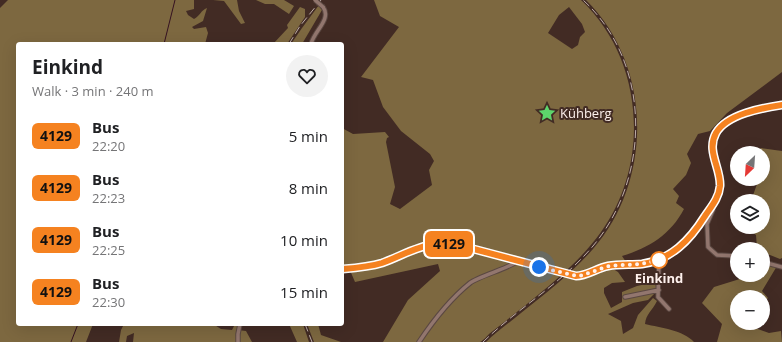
<!DOCTYPE html>
<meta charset="utf-8">
<style>
body{margin:0;font-family:"Open Sans",sans-serif;background:#f2f2f2;color:#202124;height:100vh;display:flex;flex-direction:column;font-size:15px;white-space:nowrap}
*{box-sizing:border-box;margin:0}
p{font-size:13px;color:#757577}
.icon{flex:none;width:22px;height:22px;fill:none;stroke:currentColor;stroke-width:2;stroke-linecap:round;stroke-linejoin:round}
.map{position:relative;flex:1;overflow:hidden}
.drawer{position:absolute;left:16px;top:42px;width:328px;height:284px;display:flex;flex-direction:column;background:#fff;border-radius:4px;box-shadow:0 4px 16px #0002}
.drawer>*{flex:none}
.badge{padding:0 8px;border-radius:6px;font-size:14px;line-height:26px}
.needle{width:26px;rotate:205deg}
.controls{position:absolute;left:730px;top:146px;display:grid;gap:8px}
.controls a{display:grid;place-items:center;width:40px;height:40px;border-radius:50%;background:#fff;box-shadow:0 4px 16px #0002;font-size:20px}
.you{position:absolute;width:20px;height:20px;margin:-10px;border:3px solid #fff;border-radius:50%;background:#1a73e8;box-shadow:0 0 0 6px #1a73e833}
.map>.badge{position:absolute;translate:-50% -50%;box-shadow:0 0 0 2px #fff}
.round{display:grid;place-items:center;flex:none;width:42px;height:42px;border-radius:21px;background:#f2f2f2}
.headline{display:flex;align-items:center;justify-content:space-between;height:68px;padding:0 16px}
h1{font-size:19px;font-weight:700;line-height:30px}
ul{padding:0;list-style:none}
li{display:flex;align-items:center;gap:12px;height:52px;padding:0 16px}
li div{flex:1}
li b{display:block;font-size:15px}
li em{font-style:normal}
li .badge{min-width:44px;font-weight:700;text-align:center}
.map>svg:first-child{display:block}
</style>
<div class="map">
<svg width="782" height="342" viewBox="0 0 782 342">
<rect width="100%" height="100%" fill="#422b24"/>
<path fill="#7d6840" fill-rule="evenodd" d="M8 0H194V9L186 11 188 15 194 19C200 16 201 10 207 8L203 21 192 27 194 29 206 27 208 33 205 44H18V324H93L86 342H0V8Z
M213 0H237L239 11 245 23 241 24 224 1Z
M256 0H284L294 6 289 14 274 4H265Z
M374 0H581C644 59 651 163 601 232 581 260 554 282 527 304 514 314 502 324 489 334 487 336 483 341 480 342 477 342 464 342 459 342 434 342 409 342 383 342L408 300 440 271 438 264 355 282 349 268 342 269V128L353 134 385 132 389 137 387 138 386 142 395 187 390 204 400 209 432 185 429 170 434 161 430 154 401 131 383 107 373 80 361 77 399 27 380 16ZM569 7 582 24 585 32 580 37 578 45 572 49 548 33 559 15Z
M586 0H782V72L727 113 710 131 698 134 687 154 691 163 686 175 673 189 679 196 676 203 684 209C671 234 649 248 622 256L628 265 609 264 583 272 584 274 610 267 618 272 625 282 612 283 604 288V293L611 308 622 302V292L637 286 655 282 657 291 648 300 633 303 608 314 621 321 623 334 633 328 638 315 653 298 657 301C652 311 646 314 645 324 661 328 683 330 694 342H486C496 332 509 323 521 313 546 293 572 273 593 249 654 179 652 65 586 0Z
M319 5 322 7V10L302 44H291L302 28Z
M300 7 305 9V17L287 44H273L288 28 287 25Z
M761 148 782 151V258L780 259 765 253 763 252V249L757 248 756 235 745 227H763V201H751L757 184 756 179H763V153H753Z
M763 262 777 266 762 291 768 298 763 303V297H737V323H751L750 326 769 333 781 331 782 342H717L722 324 702 303 714 287 743 278 744 275H763Z
M124 324H213L221 329 232 330 235 324H240L238 330 246 331 252 342H133L134 333 127 336 126 342H119L121 330Z
M289 324H303L309 342H297Z
M307 324H318L321 335 341 342H314Z"/>
<g fill="none" stroke-linecap="round" stroke-linejoin="round">
<path stroke="#351121" stroke-width="1" d="M164 44 175 0
M71 342 78 324"/>
<g stroke="#5b4842" stroke-width="5.5">
<path id="minor" d="M311 44C314 31 332 19 323 7
M713 205V210L707 224 708 247 717 255 737 256
M659 260 658 297 669 309
M763 262 782 267
M342 269C355 268 369 267 382 263 399 257 417 246 435 244 445 243 455 245 466 247L576 276C587 276 597 268 608 266 618 264 628 265 639 264 668 262 688 243 703 219 710 209 719 198 720 186 721 168 706 151 716 133 727 114 762 108 782 105
M625 297 659 290
M238 342V334L240 324
M419 342C433 321 450 299 470 283 479 276 513 267 517 261"/>
</g>
<use href="#minor" stroke="#92766e" stroke-width="3.5"/>
<path stroke="#beaea9" stroke-width="1" stroke-dasharray="8 4" stroke-linecap="butt" d="M289 44 300 26 321 0
M305 324 312 342
M483 342C518 308 561 284 593 246 651 177 652 63 583 0"/>
<g stroke="#5b4842" stroke-width="5.5" stroke-linecap="butt">
<path id="minor-bridge" d="M315 0 323 7"/>
</g>
<use href="#minor-bridge" stroke="#92766e" stroke-width="3.5"/>
</g>
<g fill="none" stroke-linecap="round" stroke-linejoin="round">
<g stroke="#fff" stroke-width="9">
<path id="line" d="M342 269C355 268 369 267 382 263 399 257 417 246 435 244 445 243 455 245 466 247L576 276C587 276 597 268 608 266 619 264 631 265 642 264 671 260 690 240 705 216 711 207 719 198 720 186 721 168 706 151 716 133 727 114 762 108 782 105"/>
</g>
<use href="#line" stroke="#f58220" stroke-width="6"/>
<path stroke="#fef1ed" stroke-width="4" stroke-dasharray="0 7.2" d="M539 267 572 275 580 276 609 266 640 264 659 260"/>
</g>
<defs>
<g id="sight-bare" transform="scale(1.38)"><path d="M0-6L1.8-2.2L6-1.7L2.9 1.2L3.7 5.4L0 3.3L-3.7 5.4L-2.9 1.2L-6-1.7L-1.8-2.2Z" fill="#5dd56c" stroke="#422b24" stroke-width="2.5" paint-order="stroke"/></g>
</defs>
<g fill-rule="evenodd">
<use href="#sight-bare" x="547" y="113"/>
</g>
<circle fill="#fff" stroke="#f58220" stroke-width="2" cx="659" cy="260" r="8"/>
<g text-anchor="middle" stroke-width="4" stroke-linejoin="round" paint-order="stroke">
<g font-size="13" fill="#fef1ed" stroke="#422b24" text-anchor="start">
<text x="560" y="118">Kühberg</text>
</g>
<g font-size="13" font-weight="bold" fill="#fef1ed" stroke="#422b24">
<text x="659" y="283">Einkind</text>
</g>
</g>
</svg>
<div class="controls">
<a><svg class="needle" viewBox="-14 -14 28 28"><path d="M0-13l5 13h-10z" fill="#e53935"/><path d="M0 13l5-13h-10z" fill="#757577"/></svg></a>
<a><svg class="icon" aria-label="layers" viewBox="0 0 24 24"><path d="M12 4l9 5-9 5-9-5zM3 14l9 5 9-5"/></svg></a>
<a>+</a>
<a>−</a>
</div>
<div class="you" style="left:539px;top:267px"></div>
<b class="badge" style="left:449px;top:244px;background:#f58220;color:#111">4129</b>
<section class="drawer">
<div class="headline"><div><h1>Einkind</h1><p>Walk · 3 min · 240 m</p></div><a class="round"><svg class="icon" aria-label="heart" viewBox="0 0 24 24"><path d="M12 20l-8-8c-3-5 5-10 8-4 3-6 11-1 8 4z"/></svg></a></div>
<ul>
<li><span class="badge" style="background:#f58220;color:#111">4129</span><div><b>Bus</b><p>22:20</p></div><em>5 min</em></li>
<li><span class="badge" style="background:#f58220;color:#111">4129</span><div><b>Bus</b><p>22:23</p></div><em>8 min</em></li>
<li><span class="badge" style="background:#f58220;color:#111">4129</span><div><b>Bus</b><p>22:25</p></div><em>10 min</em></li>
<li><span class="badge" style="background:#f58220;color:#111">4129</span><div><b>Bus</b><p>22:30</p></div><em>15 min</em></li>
</ul>
</section>
</div>
